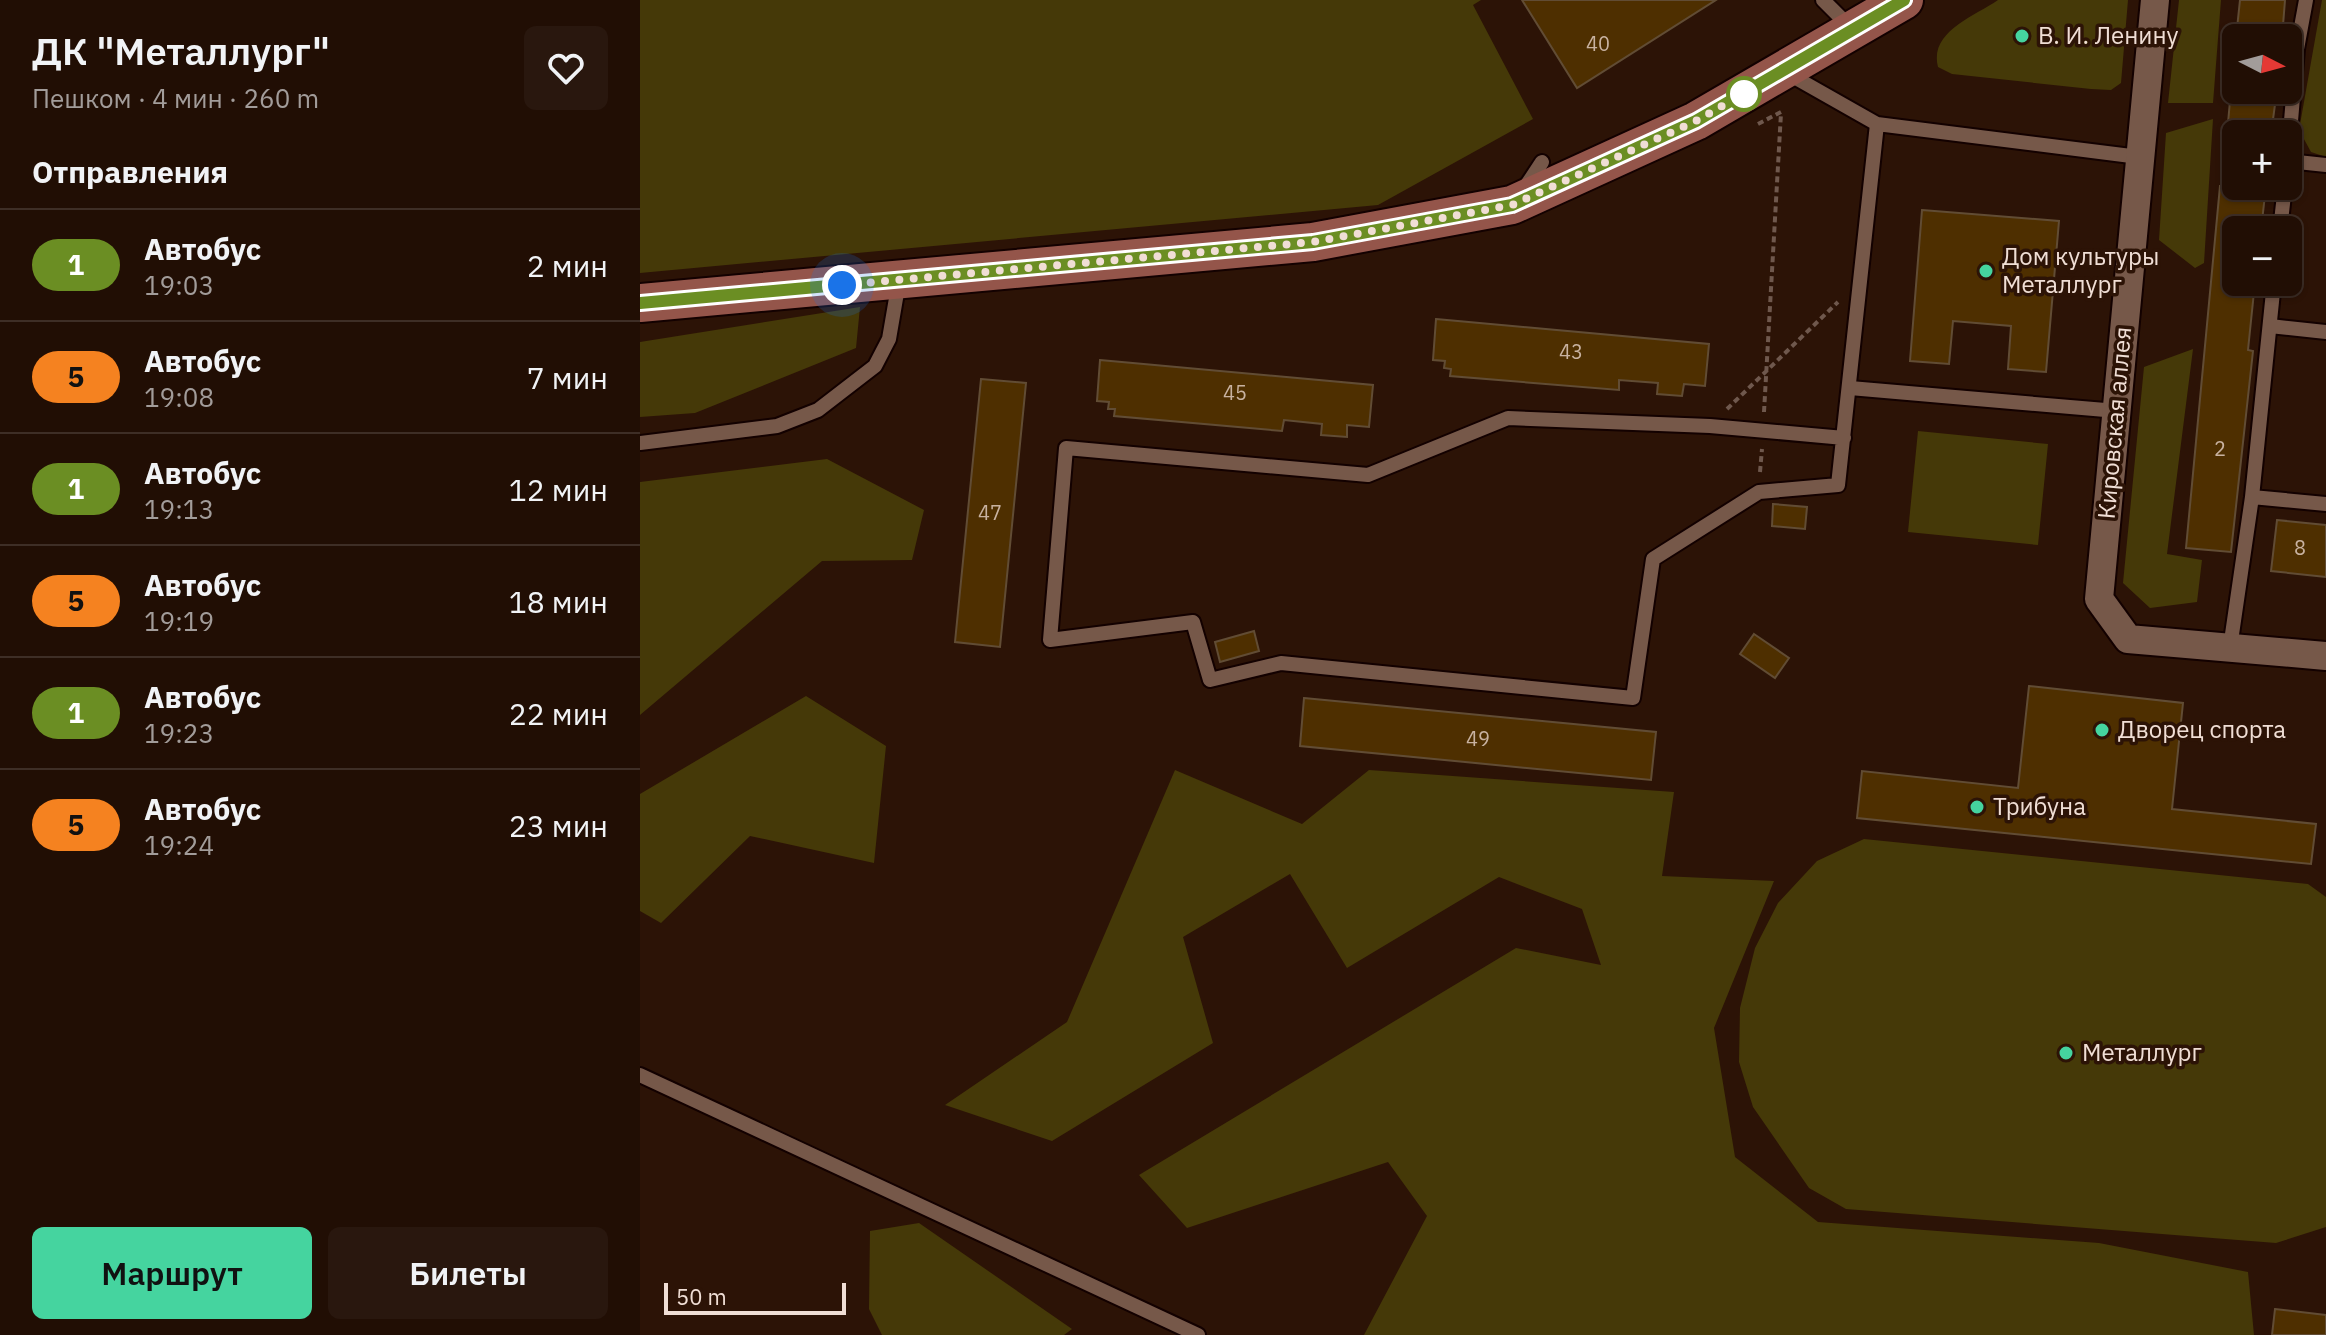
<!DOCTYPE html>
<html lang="ru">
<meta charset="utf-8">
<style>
body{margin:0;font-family:"IBM Plex Sans",sans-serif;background:#29170e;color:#f1f3f6;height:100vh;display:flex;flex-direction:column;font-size:30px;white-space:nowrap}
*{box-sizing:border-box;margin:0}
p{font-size:26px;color:#a29c9a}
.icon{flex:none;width:44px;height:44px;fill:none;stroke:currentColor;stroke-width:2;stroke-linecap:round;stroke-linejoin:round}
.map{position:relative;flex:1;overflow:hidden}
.details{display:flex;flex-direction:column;background:#210e04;width:640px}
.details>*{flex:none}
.badge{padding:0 16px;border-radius:26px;font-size:28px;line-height:52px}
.needle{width:52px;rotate:96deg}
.controls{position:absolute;left:1582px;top:24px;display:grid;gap:16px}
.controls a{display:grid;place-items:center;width:80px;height:80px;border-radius:12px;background:#210e04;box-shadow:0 2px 6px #0004,0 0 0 2px #3e2e26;font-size:40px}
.scale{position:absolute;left:24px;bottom:20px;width:182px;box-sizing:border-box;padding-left:8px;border:4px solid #f0ded5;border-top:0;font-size:22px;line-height:28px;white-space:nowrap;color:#f0ded5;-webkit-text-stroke:6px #2c1306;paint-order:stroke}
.you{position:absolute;width:40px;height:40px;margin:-20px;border:6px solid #fff;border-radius:50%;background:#1a73e8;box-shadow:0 0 0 12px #1a73e833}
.map>.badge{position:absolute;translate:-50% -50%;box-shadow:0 0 0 4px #fff}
h2{padding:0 32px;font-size:30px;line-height:72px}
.round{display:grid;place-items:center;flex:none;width:84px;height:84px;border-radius:12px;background:#29170e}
.head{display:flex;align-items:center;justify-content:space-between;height:136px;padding:0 32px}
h1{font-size:38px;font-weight:600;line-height:60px}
.action{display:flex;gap:16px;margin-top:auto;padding:16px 32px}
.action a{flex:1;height:92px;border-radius:12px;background:#45d49f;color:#111;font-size:32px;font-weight:600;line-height:92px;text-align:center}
.action a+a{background:#29170e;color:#f1f3f6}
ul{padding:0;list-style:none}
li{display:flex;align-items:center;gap:24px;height:112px;padding:0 32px;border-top:2px solid #3e2e26}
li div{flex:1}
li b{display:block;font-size:30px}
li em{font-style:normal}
li .badge{min-width:88px;font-weight:700;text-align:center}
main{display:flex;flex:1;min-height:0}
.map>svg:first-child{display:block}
</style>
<main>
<section class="details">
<div class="head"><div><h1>ДК &quot;Металлург&quot;</h1><p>Пешком · 4 мин · 260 m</p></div><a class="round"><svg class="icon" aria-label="heart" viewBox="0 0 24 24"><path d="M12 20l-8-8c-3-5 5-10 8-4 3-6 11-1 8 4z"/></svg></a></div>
<h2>Отправления</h2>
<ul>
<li><span class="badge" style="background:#6b8e23;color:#fff">1</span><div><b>Автобус</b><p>19:03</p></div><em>2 мин</em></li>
<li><span class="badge" style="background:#f58220;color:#111">5</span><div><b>Автобус</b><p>19:08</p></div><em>7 мин</em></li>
<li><span class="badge" style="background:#6b8e23;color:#fff">1</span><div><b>Автобус</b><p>19:13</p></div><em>12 мин</em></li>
<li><span class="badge" style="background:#f58220;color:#111">5</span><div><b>Автобус</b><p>19:19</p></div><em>18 мин</em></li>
<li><span class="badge" style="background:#6b8e23;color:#fff">1</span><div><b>Автобус</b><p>19:23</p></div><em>22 мин</em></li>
<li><span class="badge" style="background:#f58220;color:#111">5</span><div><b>Автобус</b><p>19:24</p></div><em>23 мин</em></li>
</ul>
<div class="action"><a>Маршрут</a><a>Билеты</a></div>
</section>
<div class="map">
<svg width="1686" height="1335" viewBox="0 0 1686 1335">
<rect width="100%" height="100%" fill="#2c1306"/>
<path fill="#453908" d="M0 0H841L833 5 893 119 738 205 0 273Z
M1358 0H1488L1481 83 1471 90 1451 89 1312 74 1298 67C1289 32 1333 17 1358 0Z
M1539 0H1581L1573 103H1528Z
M1682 0H1686V157L1671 152 1659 130Z
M1573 119 1564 263 1555 268 1519 240 1526 133Z
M220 307 216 348 55 413 0 417V342Z
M1553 349 1527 554 1562 560 1557 602 1510 608 1483 583 1504 367Z
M1278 431 1408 444 1398 545 1268 532Z
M187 459 284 510 272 560 182 561 0 715V482Z
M166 696 246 746 234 863 110 836 21 923 0 911V794Z
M535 770 662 824 729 770 1034 792 1022 876 1134 881 1074 1028 1095 1157 1178 1222 1459 1243 1608 1272 1614 1335H724L787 1216 748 1162 547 1228 499 1175 876 948 961 965 942 909 859 877 707 968 650 874 543 937 573 1043 412 1141 305 1105 427 1022Z
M1224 839 1668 884 1686 897V1227L1636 1243 1206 1209 1169 1188 1113 1107 1099 1062 1100 1008 1115 948 1138 903 1177 861Z
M279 1223 432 1329 424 1335H242L229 1309 230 1231Z"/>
<path fill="#4e2f00" stroke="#614c34" stroke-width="2" d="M882 0H1076L937 88Z
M1600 0H1645L1642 38H1596Z
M1591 90H1637L1631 134H1587Z
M1580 186H1626L1621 230H1596V282H1615L1608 350 1613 351 1591 552 1546 548Z
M1282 210 1419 221 1406 372 1368 369 1371 326 1313 321 1309 364 1270 361Z
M796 319 1069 344 1065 386 1044 384 1042 396 1017 394 1018 383 979 380V390L810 376 811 369 804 368 805 361 793 360Z
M460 360 733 385 729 427 707 425V437L681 435 682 424 644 420 642 431 474 416 475 409H468L469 402 457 401Z
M341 379 386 383 360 647 315 642Z
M1133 504 1167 507 1165 529 1132 526Z
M1637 520 1686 525V577L1631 571Z
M614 631 619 651 580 662 575 642Z
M1114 634 1149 658 1135 678 1100 654Z
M1389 686 1543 703 1532 809 1676 824 1671 864 1217 818 1222 771 1378 788Z
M664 698 1016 732 1011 780 660 746Z
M1635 1309 1686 1315V1335H1632Z"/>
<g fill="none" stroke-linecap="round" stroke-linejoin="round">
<g stroke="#130100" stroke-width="18">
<path id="service" d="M1183 0 1210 27
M1147 73 1237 124 1499 157
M1648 157 1657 49 1666 0
M1648 161 1686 165
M884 189 902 162
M1640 230 1645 186
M1630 326 1686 332
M1210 388 1477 411
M1204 438 1070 426 868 418 728 475 426 448 410 640 553 622 570 680 641 663 993 698 1013 559 1119 492 1198 485 1237 124
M0 443 137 426 178 410 235 366 249 339 259 281
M1612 497 1686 504
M1590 648 1612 497 1634 282
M0 1075 558 1335"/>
</g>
<g stroke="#130100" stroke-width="32">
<path id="minor" d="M1515 0 1459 599 1488 639 1686 656"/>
</g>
<g stroke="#130100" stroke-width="42">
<path id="secondary" d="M0 303 673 242 872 205 1056 121 1264 0"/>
</g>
<path stroke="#6f584d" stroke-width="4" stroke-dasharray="6 4" stroke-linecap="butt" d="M1118 124 1141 112
M1087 409 1198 302
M1124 412 1141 113
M1120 472 1122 449"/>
<use href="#service" stroke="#765849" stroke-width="14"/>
<use href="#minor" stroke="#765849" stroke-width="28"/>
<use href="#secondary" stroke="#94554a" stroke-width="38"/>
</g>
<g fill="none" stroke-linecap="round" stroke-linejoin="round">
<g stroke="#fff" stroke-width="18">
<path id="line" d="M0 303 673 242 872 205 1056 121 1264 0"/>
</g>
<use href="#line" stroke="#6b8e23" stroke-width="12"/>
<path stroke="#f0ded5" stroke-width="8" stroke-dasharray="0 14.4" d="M202 285 673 242 872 205 1056 121 1108 91 1104 94"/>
</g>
<g fill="#45d49f" stroke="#2c1306" stroke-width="3">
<circle cx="1382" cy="36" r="8"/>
<circle cx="1346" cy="271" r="8"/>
<circle cx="1462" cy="730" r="8"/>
<circle cx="1337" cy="807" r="8"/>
<circle cx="1426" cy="1053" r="8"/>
</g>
<circle fill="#fff" stroke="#6b8e23" stroke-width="4" cx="1104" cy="94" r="16"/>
<g text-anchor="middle" stroke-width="7" stroke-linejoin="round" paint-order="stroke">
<g font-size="20" fill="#c8b2a0">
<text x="958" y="51">40</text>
<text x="931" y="359">43</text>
<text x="595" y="400">45</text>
<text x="1580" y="456">2</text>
<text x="350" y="520">47</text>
<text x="1660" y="555">8</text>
<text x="838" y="746">49</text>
</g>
<g font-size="24" fill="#f0ded5" stroke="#2c1306" text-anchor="start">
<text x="1398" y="44">В. И. Ленину</text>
<text x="1362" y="265">Дом культуры<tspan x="1362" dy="28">Металлург</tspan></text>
<text x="1478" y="738">Дворец спорта</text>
<text x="1353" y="815">Трибуна</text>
<text x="1442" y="1061">Металлург</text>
</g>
<g font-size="24" fill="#f0ded5" stroke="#2c1306">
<text transform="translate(1475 423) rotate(-85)" y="8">Кировская аллея</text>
</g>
</g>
</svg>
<div class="controls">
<a><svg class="needle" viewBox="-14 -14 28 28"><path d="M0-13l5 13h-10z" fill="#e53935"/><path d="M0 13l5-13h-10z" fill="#a29c9a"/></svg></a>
<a>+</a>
<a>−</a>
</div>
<div class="scale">50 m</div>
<div class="you" style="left:202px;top:285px"></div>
</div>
</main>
